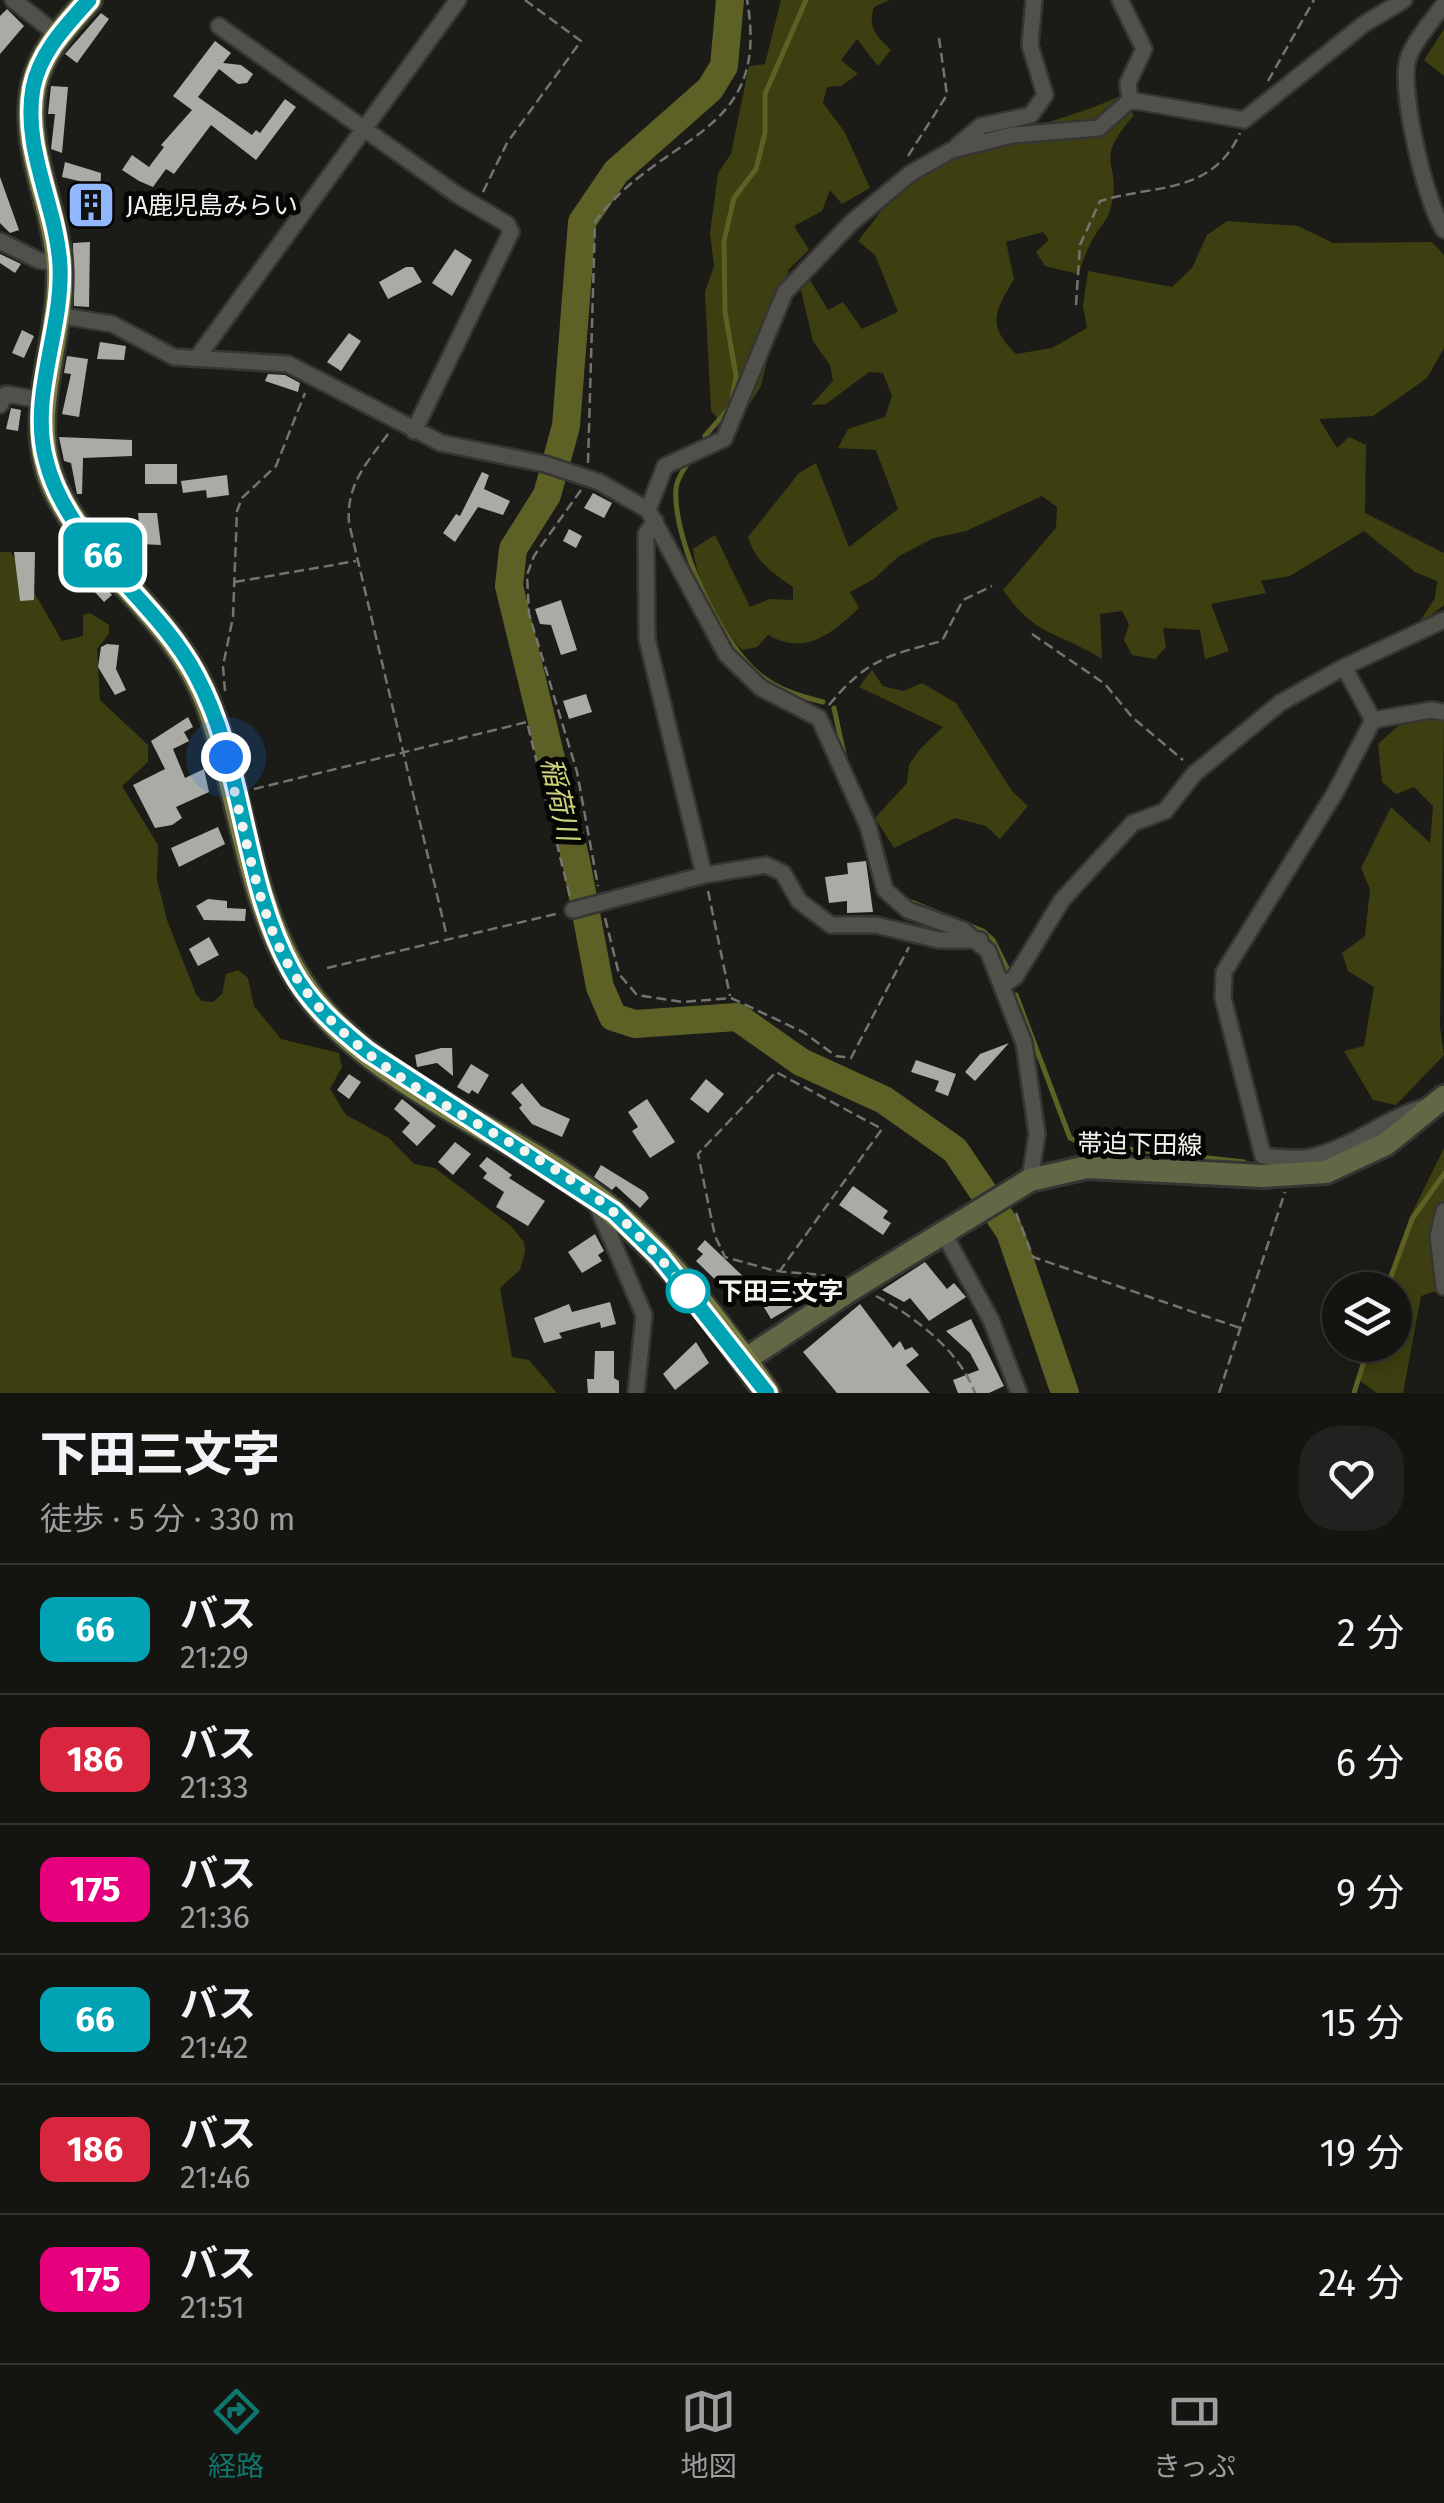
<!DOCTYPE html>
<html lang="ja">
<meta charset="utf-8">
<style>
body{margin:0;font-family:"Fira Sans","Noto Sans JP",sans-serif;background:#21221f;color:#f1f3f6;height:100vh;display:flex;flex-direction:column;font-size:38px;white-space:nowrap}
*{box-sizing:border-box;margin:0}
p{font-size:32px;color:#9d9f9f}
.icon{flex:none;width:55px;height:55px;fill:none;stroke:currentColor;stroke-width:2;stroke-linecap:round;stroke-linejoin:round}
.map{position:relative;height:1393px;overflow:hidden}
.sheet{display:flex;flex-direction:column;background:#141511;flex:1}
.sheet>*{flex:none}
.badge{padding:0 20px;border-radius:15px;font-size:35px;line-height:65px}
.buttons{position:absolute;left:1322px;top:1272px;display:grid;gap:20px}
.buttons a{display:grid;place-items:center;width:90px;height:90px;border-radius:50%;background:#141511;box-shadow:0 5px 15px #0003,0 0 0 2px #333431;font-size:50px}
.you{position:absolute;width:50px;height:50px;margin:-25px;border:8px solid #fff;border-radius:50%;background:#1a73e8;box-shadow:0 0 0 15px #1a73e833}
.map>.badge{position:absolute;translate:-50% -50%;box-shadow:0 0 0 5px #fff}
.round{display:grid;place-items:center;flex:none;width:105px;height:105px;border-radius:40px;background:#21221f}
.overview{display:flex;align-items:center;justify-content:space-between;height:170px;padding:0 40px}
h1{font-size:48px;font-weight:800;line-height:75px}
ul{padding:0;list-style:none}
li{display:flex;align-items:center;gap:30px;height:130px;padding:0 40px;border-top:2px solid #333431}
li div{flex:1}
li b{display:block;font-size:38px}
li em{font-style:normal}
li .badge{min-width:110px;font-weight:700;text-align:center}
.tabs{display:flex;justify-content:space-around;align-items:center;height:140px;border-top:2px solid #333431;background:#141511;font-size:28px;color:#9d9f9f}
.tabs a{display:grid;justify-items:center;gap:5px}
.tabs .current{color:#0f766e}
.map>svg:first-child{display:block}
</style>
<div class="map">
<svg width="1444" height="1393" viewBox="0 0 1444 1393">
<rect width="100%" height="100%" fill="#1b1c17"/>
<path fill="#3d3f10" d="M781 0H890L874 7C867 28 877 36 891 50L878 66 857 39 841 60 858 74 841 86 827 87 823 103 844 131 870 188 842 204 830 190 822 211 794 226 809 250 789 269 761 386 751 402 722 423 711 411 705 292 714 266 710 233 718 173 731 154 749 66 765 64Z
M1444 29V76L1424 60Z
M1118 97 1134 115C1089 167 1125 160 1110 210 1107 221 1099 227 1094 237 1087 248 1083 262 1078 274L1045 266 1036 252 1049 240 1043 232 1006 242 1014 279C995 311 986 325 1016 354L1052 348 1087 328 1083 306 1088 271 1172 287 1192 268 1207 235 1227 221 1298 226 1333 243 1432 242 1444 255V348L1427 378 1373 416 1319 419 1337 448 1349 437 1366 445 1365 513 1444 553V605L1416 627 1435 598 1437 581 1415 572 1364 531 1290 576 1261 581 1266 593 1211 604 1229 651 1205 659 1200 630 1163 628 1166 647 1155 659 1132 655 1124 640 1129 624 1122 611 1100 614 1102 659C1056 630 1038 639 1003 590L1056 528 1057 507 1042 496 966 531 934 538 899 556 874 579 850 592 859 608C831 634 806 656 768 635L757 647 742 650C717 622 698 586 693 549L715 535 750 607 770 599 793 600V587C771 572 756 562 748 537L799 473 816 463 849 547 898 509 876 450 838 448 848 429 885 417 892 396 883 373 869 372 826 404 811 405 833 381 830 365 813 341 800 286 810 280 828 310 843 302 862 329 898 312 875 255 858 241C875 221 893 191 915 176 981 133 1050 128 1118 97Z
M0 552H11L62 641 83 636V615L90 613 109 625V634L97 649 100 700 148 745V762L122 786 158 845 157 880 167 920 196 994 202 1001 213 1002 222 994 226 974 238 970 248 978 254 1006 281 1039 339 1053 342 1067 330 1089 346 1115 389 1138 414 1164 435 1168 511 1226 524 1242 525 1251 520 1270 500 1288 512 1357 529 1360 557 1393H0Z
M872 670 883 686 903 691 922 683 956 703 1012 791 1028 806 1000 839 986 826 955 818 894 848 875 818 907 783 909 765 920 749 943 727 859 687Z
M1426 716 1444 717 1440 1027 1444 1055 1396 1105 1373 1100 1344 1051 1364 1046 1374 987 1348 971 1342 953 1365 936 1370 889 1361 868 1391 807 1430 843 1433 806 1414 787 1396 794 1382 782 1378 744 1398 726Z
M1444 1148V1203L1434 1221 1436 1291 1421 1296 1403 1393H1377L1359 1380 1371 1345H1395V1290H1388L1409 1219Z"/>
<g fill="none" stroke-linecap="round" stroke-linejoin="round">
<path stroke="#5e6125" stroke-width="5" d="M705 436 731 406 736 376 725 312 724 241 734 198 756 169 765 133V94L806 0
M689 461C684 470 677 478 676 488 672 538 720 644 760 675 779 690 799 696 823 702
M834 708 845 759
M874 823 886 865
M904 899 983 931 993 940 1008 970
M1016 995 1070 1138 1083 1144 1244 1162
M1386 1290 1412 1219 1444 1174
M1354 1393 1369 1345"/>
<path stroke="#5e6125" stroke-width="28" d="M730 0 724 66 710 89 616 172 582 222 566 426 547 495 513 549 509 586 576 861 600 987 613 1017 635 1024 737 1017 801 1062 884 1100 955 1150 1010 1232 1065 1393"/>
</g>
<path fill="#aaaba5" d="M7 9 24 26 0 54V16Z
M101 13 109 19 77 63 65 54Z
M215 41 231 53 223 63 241 65 253 74 247 83 238 84 219 69 198 97 252 135 256 130 260 133 285 99 296 107 256 160 211 125 174 174 166 169 153 187 139 181 122 170 132 155 149 167 164 147 161 145 192 110 173 96Z
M51 86 68 87 62 153 51 149 55 114H48Z
M65 162 101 173 99 221 78 218 83 182 62 177Z
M0 177 19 230 10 233 0 223Z
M90 242 89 307 74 306 73 243Z
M455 249 472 260 452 296 432 283Z
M0 254 21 264 15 273 0 263Z
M406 267H413L422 282 388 299 379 282Z
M22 330 34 336 24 358 12 353Z
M349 333 361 341 341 371 327 362Z
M100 342 126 346 124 360 97 359Z
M67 356 88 359 79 417 62 414 71 374 64 373Z
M268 374 285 375 300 383 298 392 265 381Z
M11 408 21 410 18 431 6 429Z
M59 437 132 440V456L83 458 82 494H77L71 463 64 461Z
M145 464H177V484H145Z
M482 472 489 475 484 489 510 501 503 515 478 507 455 542 443 533 456 514 460 516Z
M227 475 229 495 207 498 206 490 183 493 181 481Z
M593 493 612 503 604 518 584 508Z
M138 513H157L161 545 141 544Z
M569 529 582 536 576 548 563 541Z
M73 548 112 595 104 602 62 556Z
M14 552H35L34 600 20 601Z
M561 600 577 650 561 655 551 625 540 624 535 609Z
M107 644 119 645 116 669 126 690 115 695 98 667 101 647Z
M586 694 592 712 569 719 563 701Z
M188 717 193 727 184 732 189 741 173 749 185 778 204 769 209 792 176 807 182 818 172 825 155 828 133 785 165 769 151 741Z
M218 827 225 844 179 867 171 848Z
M866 861 873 912 847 913V901L829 903 825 877 848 874 847 863Z
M208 899 227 901V908L246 909 245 921 204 920 196 906Z
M209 937 219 955 198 966 189 949Z
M1009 1043 975 1081 965 1072 980 1054Z
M441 1048H452L453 1076 437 1063 417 1067 415 1055Z
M916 1060 956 1074 948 1096 935 1091 939 1081 911 1072Z
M471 1064 489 1075 478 1094 472 1090 469 1094 457 1087Z
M349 1074 361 1082 349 1099 337 1090Z
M706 1079 724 1094 708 1113 690 1099Z
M522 1083 541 1106 570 1119 562 1137 532 1124 519 1108 522 1105 511 1093Z
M402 1099 436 1126 417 1146 402 1132 410 1123 394 1109Z
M647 1099 675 1142 650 1158 632 1131 638 1127 628 1112Z
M455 1142 471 1154 453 1175 438 1162Z
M487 1157 512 1175 509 1178 545 1201 528 1226 496 1207 504 1192 483 1178 487 1173 479 1166Z
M601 1165 645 1192 649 1198 640 1208 616 1186 612 1190 594 1177Z
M853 1186 888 1211 883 1218 891 1223 883 1235 839 1205Z
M595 1234 604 1251 598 1255 602 1261 582 1273 568 1252Z
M705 1240 748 1281 736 1300 696 1261 703 1254 697 1249Z
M925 1262 947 1289 954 1283 966 1297 929 1321 910 1298 904 1302 882 1290Z
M805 1281 814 1294 771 1319 762 1304Z
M610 1302 616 1324 601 1328 600 1322 559 1333 562 1338 544 1343 534 1318 569 1304 572 1312Z
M860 1304 893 1348 900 1341 905 1350 912 1347 919 1355 906 1365 930 1393H837L803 1352Z
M971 1319 1004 1386 989 1393H958L953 1380 979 1370 970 1353 946 1331Z
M696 1342 709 1363 675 1390 663 1374Z
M595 1351H614V1378L619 1381V1393H588L587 1379H594Z"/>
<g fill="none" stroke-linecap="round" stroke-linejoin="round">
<g stroke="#353533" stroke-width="20">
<path id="street" d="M13 0 58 35
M1120 0 1144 49 1128 83 1130 100
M1444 4C1433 20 1416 38 1409 56 1397 84 1426 205 1444 230
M219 26 456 194 507 224 511 232 414 431
M957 146 981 126 1031 115 1045 95 1030 45 1034 0
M0 241 38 260 60 264
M57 315 112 324 174 357 288 364 441 443 545 464 599 482 648 510 726 654 761 688 819 718 868 826 885 890 908 910 963 930 988 951 1024 1043 1037 1134 1030 1180
M197 358 458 0
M0 405 6 394 42 400
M648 510 665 466 724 439 785 292 852 222 911 173 952 150 1012 135 1099 128 1130 100 1244 120 1364 24 1404 0
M655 521 646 534 647 639 704 875
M1344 667 1373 720 1335 793 1224 972 1223 998 1263 1156C1278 1157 1296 1160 1310 1157 1351 1149 1385 1118 1425 1107
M1373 720 1431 710 1444 712
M573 910 704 875 766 865 783 873 799 901 831 925H876L939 940H980
M1005 984 1015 977 1062 900 1133 823 1165 811 1194 774 1280 703 1344 667 1444 620
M596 1203 644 1315 636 1393
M1444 1211 1438 1236 1444 1287
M944 1234 991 1320 1019 1393"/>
</g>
<g stroke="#353533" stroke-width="28">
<path id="secondary" d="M745 1360 850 1290 1030 1180 1087 1167 1262 1176 1326 1172 1386 1144 1444 1097"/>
</g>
<g stroke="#353533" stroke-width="30">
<path id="primary" d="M89 0C66 26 42 50 34 85 21 146 54 202 59 261 66 342 18 418 59 496 99 573 177 620 208 703 246 803 249 931 324 1013 396 1092 507 1132 592 1195 662 1247 718 1322 767 1393"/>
</g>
<path stroke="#73736f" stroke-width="2.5" stroke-dasharray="10 5" stroke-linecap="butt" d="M1268 81 1314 0
M908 156 947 95 939 38
M483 192 507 143 581 41 525 0
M1076 305 1080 245 1100 201C1156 184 1212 195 1240 133
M388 434C366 464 346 485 349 523L447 937
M588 463 595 222C660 132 772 139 747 0
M581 490 534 556 527 575 529 614 577 772 598 886
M235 582 356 561
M1032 634 1105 684 1132 717 1183 760
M225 691 223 666 233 617 237 511 242 498 276 466 305 393
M829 705C866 660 888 655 942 641L963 600 992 586
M254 789 527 722 570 897
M708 891 730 996
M605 918 619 974 637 995 682 1002 731 998 803 1032 836 1056 851 1058 909 947
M327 968 560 913
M1016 1213 1033 1257 1240 1328
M779 1272 882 1129 776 1072 698 1154 715 1236 725 1257 772 1270C791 1274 814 1272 832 1278
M876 1296C915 1317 959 1350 975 1393
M1219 1393 1285 1192"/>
<use href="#street" stroke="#50514b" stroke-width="15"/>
<use href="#secondary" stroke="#646746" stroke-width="22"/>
<use href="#primary" stroke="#797c40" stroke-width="25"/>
</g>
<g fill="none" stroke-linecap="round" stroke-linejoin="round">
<g stroke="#fff" stroke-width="22">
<path id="line" d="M89 0C66 26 40 52 33 88 22 150 57 206 60 266 63 331 29 396 46 460 67 546 156 599 196 675 245 766 242 879 291 969 309 1003 338 1028 368 1052L614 1212 660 1257 767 1393"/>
</g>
<use href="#line" stroke="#00a3b4" stroke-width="15"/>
<path stroke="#f3f3f0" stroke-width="10" stroke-dasharray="0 18" d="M226 757C244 823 257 917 294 974 361 1079 494 1123 591 1194 628 1221 659 1256 688 1291"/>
</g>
<defs>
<g id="building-square" transform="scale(2.5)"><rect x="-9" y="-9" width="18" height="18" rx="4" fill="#91b8fd" stroke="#060605"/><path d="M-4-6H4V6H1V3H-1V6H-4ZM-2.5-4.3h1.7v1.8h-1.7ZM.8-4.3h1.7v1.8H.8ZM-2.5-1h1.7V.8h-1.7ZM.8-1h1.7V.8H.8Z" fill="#111"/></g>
</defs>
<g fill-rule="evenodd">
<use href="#building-square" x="91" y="205"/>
</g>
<circle fill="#fff" stroke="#00a3b4" stroke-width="5" cx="688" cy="1291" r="20"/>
<g text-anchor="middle" stroke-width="10" stroke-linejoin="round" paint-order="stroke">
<g font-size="25" fill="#f3f3f0" stroke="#060605" text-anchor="start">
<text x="126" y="214">JA鹿児島みらい</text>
</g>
<g font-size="25" fill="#f3f3f0" stroke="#060605">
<text transform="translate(1140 1144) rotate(1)" y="9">帯迫下田線</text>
</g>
<g font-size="25" font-weight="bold" fill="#f3f3f0" stroke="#060605" text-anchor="start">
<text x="718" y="1300">下田三文字</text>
</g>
<g font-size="28" font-style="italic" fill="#ccd37b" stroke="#060605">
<text transform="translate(560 799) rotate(78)" y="10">稲荷川</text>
</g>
</g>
</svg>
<div class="buttons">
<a><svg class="icon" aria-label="layers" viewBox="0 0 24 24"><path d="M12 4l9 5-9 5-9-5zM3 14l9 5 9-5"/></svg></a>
</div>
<div class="you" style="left:226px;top:757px"></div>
<b class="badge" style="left:103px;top:555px;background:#00a3b4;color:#fff">66</b>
</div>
<section class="sheet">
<div class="overview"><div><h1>下田三文字</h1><p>徒歩 · 5 分 · 330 m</p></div><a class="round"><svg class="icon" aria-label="heart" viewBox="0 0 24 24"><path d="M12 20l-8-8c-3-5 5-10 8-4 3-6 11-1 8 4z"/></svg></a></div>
<ul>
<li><span class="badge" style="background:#00a3b4;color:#fff">66</span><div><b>バス</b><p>21:29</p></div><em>2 分</em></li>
<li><span class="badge" style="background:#d7263d;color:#fff">186</span><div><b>バス</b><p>21:33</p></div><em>6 分</em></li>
<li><span class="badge" style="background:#e6007e;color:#fff">175</span><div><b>バス</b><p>21:36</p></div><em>9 分</em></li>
<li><span class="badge" style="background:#00a3b4;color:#fff">66</span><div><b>バス</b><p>21:42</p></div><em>15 分</em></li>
<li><span class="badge" style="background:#d7263d;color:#fff">186</span><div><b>バス</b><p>21:46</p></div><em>19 分</em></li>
<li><span class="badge" style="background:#e6007e;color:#fff">175</span><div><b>バス</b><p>21:51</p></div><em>24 分</em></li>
</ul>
</section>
<nav class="tabs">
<a class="current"><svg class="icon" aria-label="directions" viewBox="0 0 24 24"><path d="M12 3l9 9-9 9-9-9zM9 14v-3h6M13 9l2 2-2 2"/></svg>経路</a>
<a><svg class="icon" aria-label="map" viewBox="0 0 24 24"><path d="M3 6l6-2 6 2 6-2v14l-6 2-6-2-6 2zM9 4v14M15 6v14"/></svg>地図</a>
<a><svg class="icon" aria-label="tickets" viewBox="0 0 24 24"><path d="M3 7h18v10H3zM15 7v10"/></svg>きっぷ</a>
</nav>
